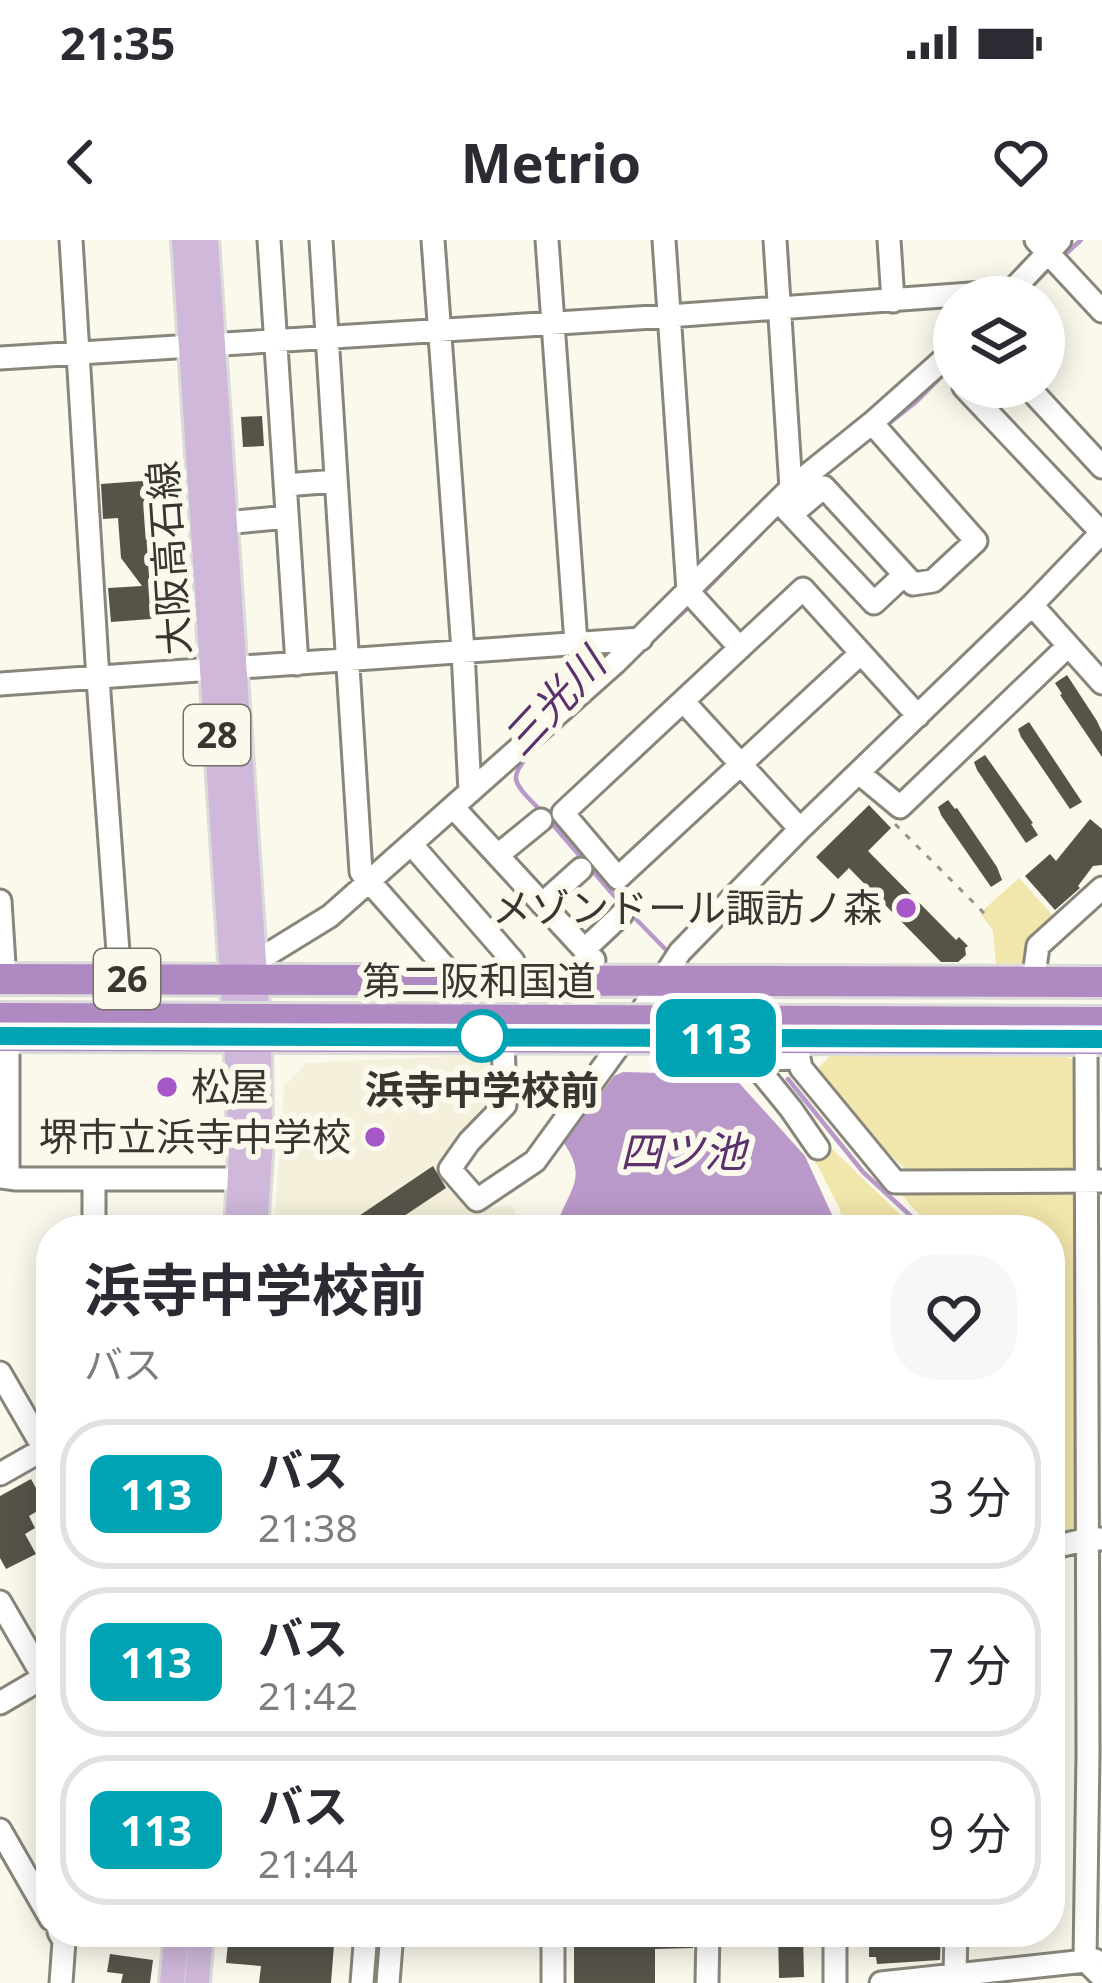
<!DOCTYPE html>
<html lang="ja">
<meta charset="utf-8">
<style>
body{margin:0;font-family:"Noto Sans","Noto Sans JP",sans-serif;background:#f7f7f7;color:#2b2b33;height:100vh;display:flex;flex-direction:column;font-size:45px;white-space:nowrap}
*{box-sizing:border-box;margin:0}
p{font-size:39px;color:#7c7c81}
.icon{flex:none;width:66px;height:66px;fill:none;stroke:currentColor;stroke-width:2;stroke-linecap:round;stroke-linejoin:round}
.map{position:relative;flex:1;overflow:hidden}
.details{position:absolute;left:36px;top:975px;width:1029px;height:732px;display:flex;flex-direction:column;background:#fff;border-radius:48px;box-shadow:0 6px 30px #0003}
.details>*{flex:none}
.badge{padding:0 24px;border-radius:18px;font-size:42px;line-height:78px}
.tools{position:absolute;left:933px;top:36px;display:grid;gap:24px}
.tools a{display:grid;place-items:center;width:132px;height:132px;border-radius:50%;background:#fff;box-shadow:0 6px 30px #0003;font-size:60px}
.map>.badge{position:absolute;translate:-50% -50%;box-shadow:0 0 0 6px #fff}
.round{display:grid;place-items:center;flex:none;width:126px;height:126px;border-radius:48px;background:#f7f7f7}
.headline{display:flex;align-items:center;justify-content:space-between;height:204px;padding:0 48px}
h1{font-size:57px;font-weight:700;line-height:90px}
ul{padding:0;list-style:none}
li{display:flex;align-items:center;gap:36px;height:150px;margin:0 24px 18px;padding:0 24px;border:6px solid #e1e1e2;border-radius:48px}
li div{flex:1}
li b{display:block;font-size:45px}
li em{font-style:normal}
li .badge{min-width:132px;font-weight:700;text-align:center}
.status{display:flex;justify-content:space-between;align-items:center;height:84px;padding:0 60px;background:#fff;direction:ltr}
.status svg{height:33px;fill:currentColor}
header{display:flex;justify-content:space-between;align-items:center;height:156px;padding:0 48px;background:#fff;font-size:54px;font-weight:700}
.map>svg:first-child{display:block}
</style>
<div class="status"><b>21:35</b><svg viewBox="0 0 49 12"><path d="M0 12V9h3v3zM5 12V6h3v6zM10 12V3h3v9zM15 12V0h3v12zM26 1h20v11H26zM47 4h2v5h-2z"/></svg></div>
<header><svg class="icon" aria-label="back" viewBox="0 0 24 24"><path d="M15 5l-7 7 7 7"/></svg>Metrio<svg class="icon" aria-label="heart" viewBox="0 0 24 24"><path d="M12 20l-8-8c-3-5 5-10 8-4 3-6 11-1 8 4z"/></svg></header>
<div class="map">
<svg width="1102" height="1743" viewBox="0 0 1102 1743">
<rect width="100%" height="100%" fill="#fbf9ec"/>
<path fill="#f4f0db" d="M496 814V865L443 929 478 970 511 965 526 990H274L284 846 306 823Z"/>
<path fill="#f1e6ab" d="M1019 638 1057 680C1037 714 1039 727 996 725L993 690 980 673Z
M830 816 1067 817 1081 823V924L1073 931H907L880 905 817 829Z
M830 907 916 990H847L838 965 814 919Z
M897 950H1074L1080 957V1286L1075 1294 1050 1299V990H933Z"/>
<path fill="#b999c9" d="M623 832 732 835 805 916 839 990H568L560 976C574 944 585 935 564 903L614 836Z"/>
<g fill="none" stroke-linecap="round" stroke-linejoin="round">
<path stroke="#b999c9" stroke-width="4.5" d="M1060 19 1081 0
M1029 49 1050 28
M1021 57 1023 56
M887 185 916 162 944 134
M854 211 873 196
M703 353 770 284
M654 399 690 366
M541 571C533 562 518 550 516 539 514 521 562 485 576 472
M548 579 623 666
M631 674 669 713
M788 839 863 932 926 990
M374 1743 378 1692"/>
</g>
<path fill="#565449" d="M262 176 264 206 243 207 241 177Z
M155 240 161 332 175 331V343L162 344 164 378 111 382 108 348 142 346 121 318 118 278 103 279 101 244Z
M1067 435 1097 481 1102 492V517L1060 455 1062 454 1055 443Z
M1029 482 1082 562 1070 569 1021 497 1018 489Z
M985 515 1033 583 1031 584 1038 595 1026 603 977 530 974 522Z
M948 560 955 569 957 568 997 627 1002 640 991 647 941 575 938 567Z
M869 565 891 588 868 611 956 700 959 697 968 706 965 708 966 715 958 722H941L849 628 838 639 816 617Z
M1090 579 1102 589V625L1093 626 1078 646 1080 648 1055 670 1025 636 1050 614 1056 621Z
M433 926 446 948 383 990H338Z
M31 1239 46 1266 29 1276 35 1288 25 1294 36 1314 6 1329 0 1318V1256Z
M229 1692 304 1696 305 1692H335L331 1743H259L261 1726 226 1723Z
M574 1692H693V1708L655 1709V1743H574Z
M778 1692H803L804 1737 779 1738Z
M941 1693 940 1720 877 1724 876 1717H869V1701L902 1700V1694Z
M110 1714 153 1720 150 1743H121L123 1734 107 1732Z"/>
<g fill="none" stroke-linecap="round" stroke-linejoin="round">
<g stroke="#88867a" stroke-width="27">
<path id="minor" d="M71 0 98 439 120 739
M269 0 297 424
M321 0 361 632 443 725
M433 0 463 411 470 552
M547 0 576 403
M664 0 688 351 740 408
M775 0 791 248
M889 0 893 61
M1036 0 1102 71
M1006 57 1060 0
M0 118 669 76 1011 51
M964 147 1101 292
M1028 147 1102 227
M285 245 336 241
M783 266 874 363 904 335
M792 274 824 247 913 344 933 341 976 301 872 183
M226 283 287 277
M1032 365 1102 443
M861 413 618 638 563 573 803 349 918 476
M0 444 641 399
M683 461 800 589
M859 533 900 567 1068 406
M453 567 594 720
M412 605 513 721
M498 615 541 580
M0 661 5 740
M542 664 581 629
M584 710 622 674
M252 724 330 676 615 423 791 248 872 183 954 110
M1033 743 1038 706 1102 648
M503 796 505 865 469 902 450 929 477 960 535 921 625 797 680 712 800 589 1032 365 1102 292
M675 798 692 821 799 818 798 806
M1086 799 1088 1514 1085 1720 1102 1737
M799 818 801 828 895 942 1102 941
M752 821 791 869 818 908
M0 937 16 939H240
M8 938V796
M94 990V939
M0 1133 51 1221
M0 1234 51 1205
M1050 1308 1088 1299H1102
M0 1362 51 1450
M0 1463 51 1433
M0 1590 51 1679
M59 1692 64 1701 61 1743
M955 1734 956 1692
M362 1743 366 1692
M388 1743 392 1692
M553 1743V1692
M707 1743 708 1692
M835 1743V1692
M881 1743 1095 1720"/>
</g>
<g stroke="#dbdbda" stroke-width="30">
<path id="major" d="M184 0 236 796 241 914 237 990
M206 0 259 796 260 915 255 990
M172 1743 177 1692
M197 1743 201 1692"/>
</g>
<g stroke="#dbdbda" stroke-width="36">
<path id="highway" d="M0 739 1102 742
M0 796 1102 799"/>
</g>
<path stroke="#95948b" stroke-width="3" stroke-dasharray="6 9" stroke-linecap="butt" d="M895 584 985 674 991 675"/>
<use href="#minor" stroke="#fff" stroke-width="21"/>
<use href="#major" stroke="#cfb8da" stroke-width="24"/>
<use href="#highway" stroke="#af89c2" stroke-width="30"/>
<g stroke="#dbdbda" stroke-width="36" stroke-linecap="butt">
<path id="highway-bridge" d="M0 778 1102 782"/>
</g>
<use href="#highway-bridge" stroke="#af89c2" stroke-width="30"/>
</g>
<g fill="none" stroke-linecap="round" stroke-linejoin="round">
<g stroke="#fff" stroke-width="27">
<path id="line" d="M0 796 1102 799"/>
</g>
<use href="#line" stroke="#00a3b4" stroke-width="18"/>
</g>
<g fill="#a557c8" stroke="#fbf9ec" stroke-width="4.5">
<circle cx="906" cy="668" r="12"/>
<circle cx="167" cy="847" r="12"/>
<circle cx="375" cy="897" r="12"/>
</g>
<circle fill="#fff" stroke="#00a3b4" stroke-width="6" cx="482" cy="796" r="24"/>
<g text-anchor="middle" stroke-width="12" stroke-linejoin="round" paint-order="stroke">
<g fill="#fbf9ec" stroke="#727069" stroke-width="3">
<rect x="184" y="465" width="66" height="60" rx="9"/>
<rect x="94" y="709" width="66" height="60" rx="9"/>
</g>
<g font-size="36" font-weight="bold" fill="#373631">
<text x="217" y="508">28</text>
<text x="127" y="752">26</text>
</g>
<g font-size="39" fill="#373631" stroke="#fbf9ec">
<text transform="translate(169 318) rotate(-94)" y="14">大阪高石線</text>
<text x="479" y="755">第二阪和国道</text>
</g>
<g font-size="39" fill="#373631" stroke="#fbf9ec" text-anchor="end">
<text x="882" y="682">メゾンドール諏訪ノ森</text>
<text x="191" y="861" text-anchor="start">松屋</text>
<text x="351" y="911">堺市立浜寺中学校</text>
</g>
<g font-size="39" font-weight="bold" fill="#373631" stroke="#fbf9ec">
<text x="482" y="864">浜寺中学校前</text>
</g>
<g font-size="42" font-style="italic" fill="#5a316d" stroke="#fbf9ec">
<text transform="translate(554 462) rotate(-47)" y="15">三光川</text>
<text x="683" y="927">四ツ池</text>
</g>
</g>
</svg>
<div class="tools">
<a><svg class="icon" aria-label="layers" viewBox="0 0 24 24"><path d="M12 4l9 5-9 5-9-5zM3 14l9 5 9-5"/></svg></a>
</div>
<b class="badge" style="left:716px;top:798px;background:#00a3b4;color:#fff">113</b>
<section class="details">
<div class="headline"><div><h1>浜寺中学校前</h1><p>バス</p></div><a class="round"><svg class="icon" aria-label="heart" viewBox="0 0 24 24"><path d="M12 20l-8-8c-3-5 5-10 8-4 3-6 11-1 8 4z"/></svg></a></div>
<ul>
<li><span class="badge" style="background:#00a3b4;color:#fff">113</span><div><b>バス</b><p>21:38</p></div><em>3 分</em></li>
<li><span class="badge" style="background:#00a3b4;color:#fff">113</span><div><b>バス</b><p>21:42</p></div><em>7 分</em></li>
<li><span class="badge" style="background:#00a3b4;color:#fff">113</span><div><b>バス</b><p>21:44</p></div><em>9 分</em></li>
</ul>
</section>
</div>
